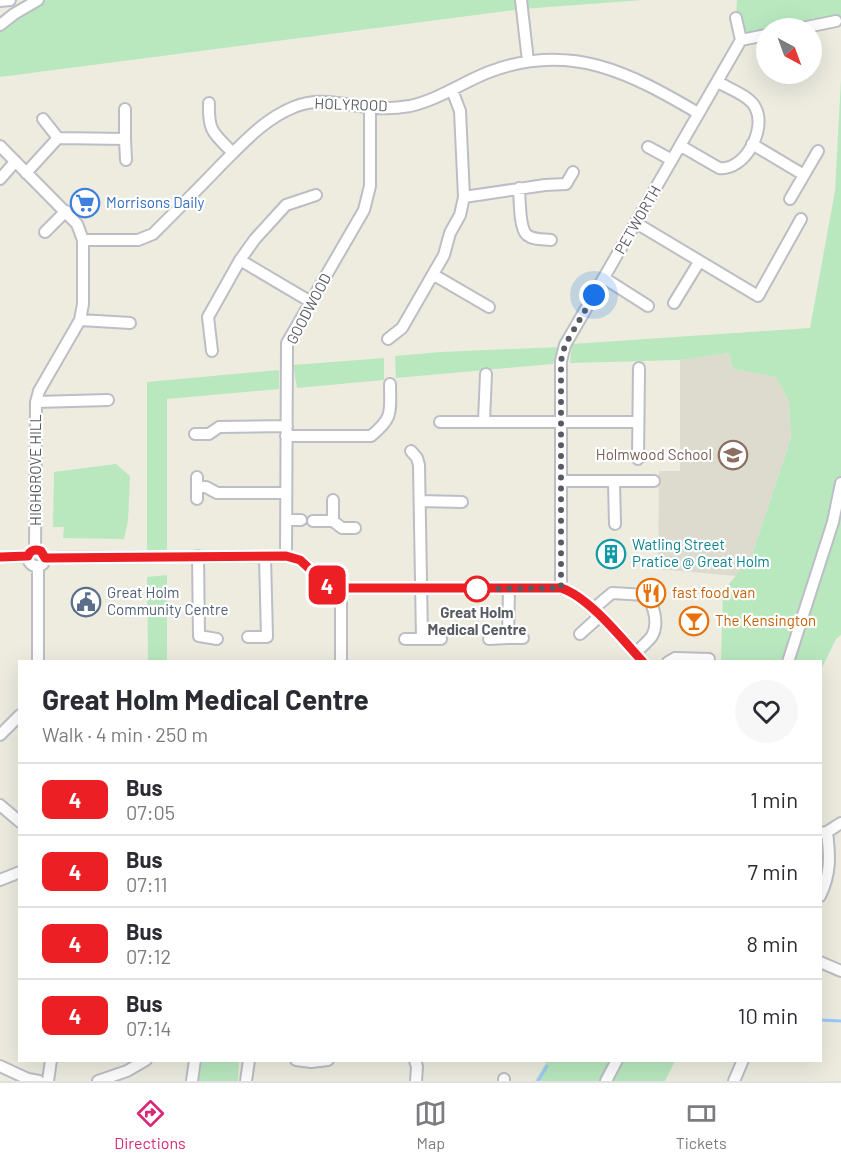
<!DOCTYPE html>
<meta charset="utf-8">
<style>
body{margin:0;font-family:Barlow,sans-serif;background:#f7f7f7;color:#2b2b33;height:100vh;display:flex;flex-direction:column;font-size:22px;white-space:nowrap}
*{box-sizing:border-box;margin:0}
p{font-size:20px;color:#7c7c81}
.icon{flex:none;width:33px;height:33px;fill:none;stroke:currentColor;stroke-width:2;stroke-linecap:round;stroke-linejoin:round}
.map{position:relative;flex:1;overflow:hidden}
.panel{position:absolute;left:18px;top:660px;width:804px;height:402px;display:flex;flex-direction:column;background:#fff;border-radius:0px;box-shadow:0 6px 24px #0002}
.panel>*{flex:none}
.badge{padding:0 12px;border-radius:9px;font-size:21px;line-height:39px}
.needle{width:39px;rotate:139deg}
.tools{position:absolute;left:756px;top:18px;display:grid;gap:12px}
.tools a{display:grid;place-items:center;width:66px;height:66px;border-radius:50%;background:#fff;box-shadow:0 6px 24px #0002;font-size:30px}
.you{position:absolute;width:30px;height:30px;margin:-15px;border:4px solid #fff;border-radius:50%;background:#1a73e8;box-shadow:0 0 0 9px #1a73e833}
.map>.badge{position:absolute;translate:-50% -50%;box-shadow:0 0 0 3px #fff}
.round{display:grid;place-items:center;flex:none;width:63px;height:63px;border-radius:32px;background:#f7f7f7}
.head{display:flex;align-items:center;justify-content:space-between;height:102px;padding:0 24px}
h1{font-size:28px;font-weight:700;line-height:45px}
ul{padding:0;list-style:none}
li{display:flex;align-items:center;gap:18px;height:72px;padding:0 24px;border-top:2px solid #e1e1e2}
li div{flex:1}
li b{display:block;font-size:22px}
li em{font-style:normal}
li .badge{min-width:66px;font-weight:700;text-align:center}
.tabs{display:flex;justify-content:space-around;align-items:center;height:84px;border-top:2px solid #e1e1e2;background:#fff;font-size:16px;color:#7c7c81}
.tabs a{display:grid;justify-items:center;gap:3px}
.tabs .active{color:#db2777}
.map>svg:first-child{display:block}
</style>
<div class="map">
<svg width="841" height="1081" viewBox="0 0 841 1081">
<rect width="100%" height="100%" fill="#edecdf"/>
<path fill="#dcdbce" d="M729 353 733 369 776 377 789 402 791 438 751 558 737 576 658 569 659 471H680V360Z"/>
<path fill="#b9e8bf" d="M46 0H643L522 9 0 77V29Z
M737 0H841V20L810 27 815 15 810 23 766 28V36L741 40 736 18Z
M841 79V635L836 639 821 670 820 662 721 661 723 591 751 558 791 438 789 402 776 377 733 369 729 353 680 360 570 363 572 344 810 328 835 191Z
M559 347 553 364 396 378 395 356 441 352Z
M384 358V380L297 388 293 365Z
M279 370V389L167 399V550L147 552V382Z
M116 464 130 476 128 521 124 539 63 538 64 527H53L54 472Z
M167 575V661H148L147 577Z
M202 1061H239L238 1081H199Z
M547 1061H675L665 1081H535Z"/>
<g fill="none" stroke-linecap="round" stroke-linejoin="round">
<path stroke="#9dc8ff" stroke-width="3" d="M820 1020 841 1021
M538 1081 547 1066"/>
<g stroke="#bcbec5" stroke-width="14">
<path id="minor" d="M521 0 528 61
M0 1 10 0
M0 25 14 14 38 0
M802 28 836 21
M741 40 766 35
M209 103C208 133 214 133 233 153
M125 109V139
M58 138 125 139 126 160
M752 144 804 175
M0 146 77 224 83 240V304L80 320 39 391 36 402 35 550
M681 146 719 168C745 171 766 130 756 109 751 96 729 89 718 82
M648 147 672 160
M26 173 58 138 43 119
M0 179 15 162
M519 188C520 200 519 228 527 235 533 240 543 239 551 240
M464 197 545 185 566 184 573 172
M790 199 818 151
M636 223 758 296 801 219
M45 232 66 211
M83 240H138L153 234C176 211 198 189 220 166 242 144 264 119 294 107 319 96 344 105 369 107 382 109 398 108 410 106 438 100 463 82 489 72 570 41 630 73 698 113
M240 260 255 239 286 205 316 195
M434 275 489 307
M604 278 648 306
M674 303 699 262
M80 320 130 323
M388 339 402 328 444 255 450 233 460 215 464 197 460 111 452 90
M212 351 208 317 240 260 311 302
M36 402 108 400
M484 421 486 374
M440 422H638
M195 434H209L219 427 287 426
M286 436H371C394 417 390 412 390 384
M411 451 417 458 419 465 422 639H441
M638 459 639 368
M561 481H654
M614 482 615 524
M197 487H206L217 493H286
M197 499V477
M420 501 462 502
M286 520H301
M313 521H333V500
M333 521 342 528H355
M28 556C28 565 36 569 43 564
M198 556 199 636 217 639
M286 556 287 343 364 210 370 186V108
M0 557 28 556
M45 558 286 556 300 560 328 586 341 588H561C589 597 622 639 643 662
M341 588V662
M561 588V361L565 345 741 40 736 18
M593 609 612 593 646 595C654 605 659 624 652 636 648 642 640 648 635 653
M580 634 600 616
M248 637H267L265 557
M508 638H523
M405 639H422
M489 639 508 638 509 589
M38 662V566
M668 662 675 658 709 659
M788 662 833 522 841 483
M0 735 20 715
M0 805 20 822
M821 833 827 832 841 823
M0 880 20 872
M820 896C831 874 830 856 827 832
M820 962 841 971
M296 1060 311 1062 328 1060
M415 1060 417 1067 416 1081
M0 1066 28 1079 39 1081
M48 1081 51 1060
M98 1081 127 1071 146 1060
M192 1081 195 1060
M246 1081 249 1060
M504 1081V1079
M606 1081 617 1060
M734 1081 743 1060"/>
</g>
<use href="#minor" stroke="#fff" stroke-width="10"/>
</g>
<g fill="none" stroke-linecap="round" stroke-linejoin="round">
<g stroke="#fff" stroke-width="14">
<path id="line" d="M0 557 28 556C30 550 35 549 41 551L45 558 286 556 300 560 328 586 341 588H561C589 597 622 639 643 662"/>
</g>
<use href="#line" stroke="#ec1f25" stroke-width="9"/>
<path stroke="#585b62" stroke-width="6" stroke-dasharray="0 10.8" d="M477 589 561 588V361L565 345 594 295"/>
</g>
<defs>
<g id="supermarket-ring" transform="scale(1.5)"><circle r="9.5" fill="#fff" stroke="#3f7fe0" stroke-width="1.5"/><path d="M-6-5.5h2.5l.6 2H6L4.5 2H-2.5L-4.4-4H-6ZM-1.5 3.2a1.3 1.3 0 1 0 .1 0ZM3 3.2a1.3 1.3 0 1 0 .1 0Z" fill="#3f7fe0"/></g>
<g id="school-ring" transform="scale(1.5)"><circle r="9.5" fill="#fff" stroke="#8d6e63" stroke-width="1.5"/><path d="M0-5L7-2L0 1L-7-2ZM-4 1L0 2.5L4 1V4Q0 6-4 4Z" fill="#8d6e63"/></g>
<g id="building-ring" transform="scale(1.5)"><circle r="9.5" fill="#fff" stroke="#0f9aa8" stroke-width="1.5"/><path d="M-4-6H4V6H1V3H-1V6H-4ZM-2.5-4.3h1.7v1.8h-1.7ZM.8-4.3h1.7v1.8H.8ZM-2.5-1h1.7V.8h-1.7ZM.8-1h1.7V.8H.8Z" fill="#0f9aa8"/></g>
<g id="restaurant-ring" transform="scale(1.5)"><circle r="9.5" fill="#fff" stroke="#e8710a" stroke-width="1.5"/><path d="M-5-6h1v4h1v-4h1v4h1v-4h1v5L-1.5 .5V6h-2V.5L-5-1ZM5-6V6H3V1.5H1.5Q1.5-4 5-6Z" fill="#e8710a"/></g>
<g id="civic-ring" transform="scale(1.5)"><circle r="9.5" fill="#fff" stroke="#5c6f8a" stroke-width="1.5"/><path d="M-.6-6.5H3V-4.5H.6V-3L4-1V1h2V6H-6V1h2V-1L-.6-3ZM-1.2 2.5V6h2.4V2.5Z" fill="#5c6f8a"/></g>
<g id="bar-ring" transform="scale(1.5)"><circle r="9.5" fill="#fff" stroke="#e8710a" stroke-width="1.5"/><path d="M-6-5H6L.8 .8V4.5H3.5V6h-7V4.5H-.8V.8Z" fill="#e8710a"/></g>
</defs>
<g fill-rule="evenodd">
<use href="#supermarket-ring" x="85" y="203"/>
<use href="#school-ring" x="733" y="455"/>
<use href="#building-ring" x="611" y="554"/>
<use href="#restaurant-ring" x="651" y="593"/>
<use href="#civic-ring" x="86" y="602"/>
<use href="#bar-ring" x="694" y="621"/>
</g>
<circle fill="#fff" stroke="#ec1f25" stroke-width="3" cx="477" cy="589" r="12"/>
<g text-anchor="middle" stroke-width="4.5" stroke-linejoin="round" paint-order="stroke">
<g font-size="15" fill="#585b62" stroke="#fff">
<text transform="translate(351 105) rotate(2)" y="5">HOLYROOD</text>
<text transform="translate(638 220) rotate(-60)" y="5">PETWORTH</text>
<text transform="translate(309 309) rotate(-62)" y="5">GOODWOOD</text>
<text transform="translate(36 470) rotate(-90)" y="5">HIGHGROVE HILL</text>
</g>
<g font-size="15" fill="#366cbe" stroke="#fff" text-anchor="start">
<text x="106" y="208">Morrisons Daily</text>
</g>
<g font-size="15" fill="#785e54" stroke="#fff" text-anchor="end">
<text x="712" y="460">Holmwood School</text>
</g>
<g font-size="15" fill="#0d838f" stroke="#fff" text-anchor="start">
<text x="632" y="550">Watling Street<tspan x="632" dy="17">Pratice @ Great Holm</tspan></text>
</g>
<g font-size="15" fill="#4e5e75" stroke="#fff" text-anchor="start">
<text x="107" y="598">Great Holm<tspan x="107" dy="17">Community Centre</tspan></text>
</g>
<g font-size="15" fill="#c56008" stroke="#fff" text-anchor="start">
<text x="672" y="598">fast food van</text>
<text x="715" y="626">The Kensington</text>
</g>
<g font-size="15" font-weight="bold" fill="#585b62" stroke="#fff">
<text x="477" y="618">Great Holm<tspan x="477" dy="17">Medical Centre</tspan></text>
</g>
</g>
</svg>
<div class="tools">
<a><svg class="needle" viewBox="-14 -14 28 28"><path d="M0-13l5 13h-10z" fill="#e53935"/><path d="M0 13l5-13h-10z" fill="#7c7c81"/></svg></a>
</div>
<div class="you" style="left:594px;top:295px"></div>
<b class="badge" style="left:327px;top:585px;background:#ec1f25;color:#fff">4</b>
<section class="panel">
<div class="head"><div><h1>Great Holm Medical Centre</h1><p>Walk · 4 min · 250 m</p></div><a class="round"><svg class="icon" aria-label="heart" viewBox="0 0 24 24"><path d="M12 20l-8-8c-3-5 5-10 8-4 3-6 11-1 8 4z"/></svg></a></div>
<ul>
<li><span class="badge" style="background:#ec1f25;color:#fff">4</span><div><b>Bus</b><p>07:05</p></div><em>1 min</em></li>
<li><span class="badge" style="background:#ec1f25;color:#fff">4</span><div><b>Bus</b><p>07:11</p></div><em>7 min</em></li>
<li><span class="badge" style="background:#ec1f25;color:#fff">4</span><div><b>Bus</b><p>07:12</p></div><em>8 min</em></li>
<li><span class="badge" style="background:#ec1f25;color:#fff">4</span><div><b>Bus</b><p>07:14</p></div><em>10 min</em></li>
</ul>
</section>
</div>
<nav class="tabs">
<a class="active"><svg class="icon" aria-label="directions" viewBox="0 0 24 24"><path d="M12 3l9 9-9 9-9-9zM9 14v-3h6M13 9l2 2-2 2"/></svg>Directions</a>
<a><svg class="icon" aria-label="map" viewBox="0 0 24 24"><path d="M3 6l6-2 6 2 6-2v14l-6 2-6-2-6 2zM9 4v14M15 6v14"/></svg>Map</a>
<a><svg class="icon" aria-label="tickets" viewBox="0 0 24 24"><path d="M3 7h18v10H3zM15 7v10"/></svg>Tickets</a>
</nav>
